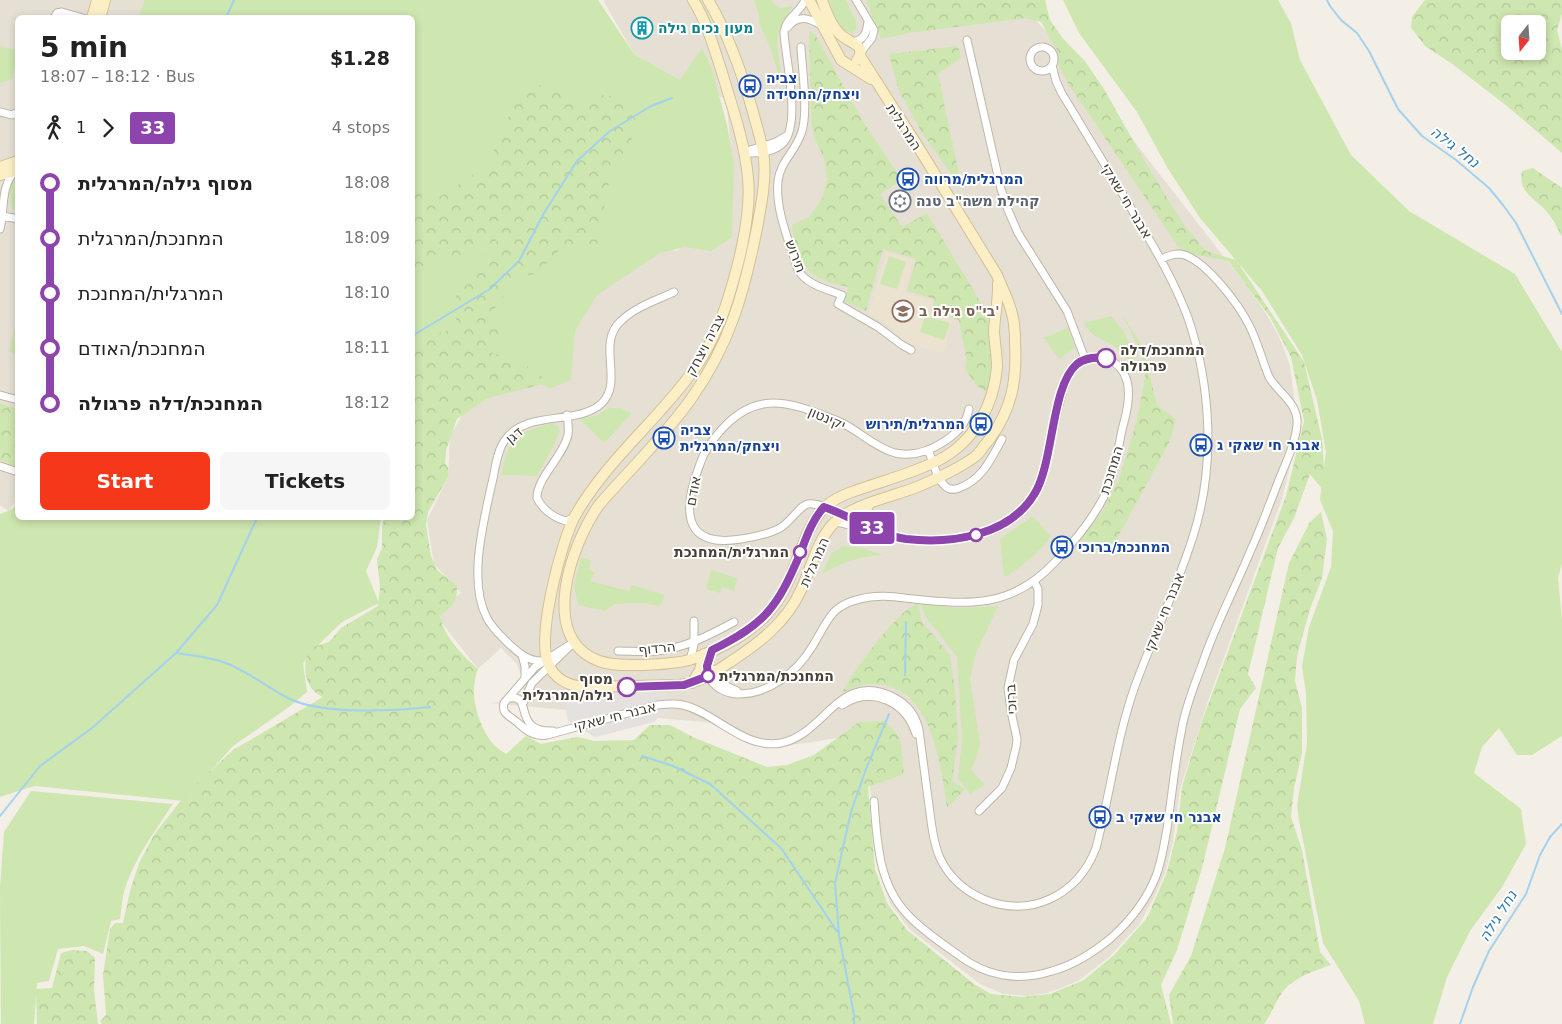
<!DOCTYPE html>
<meta charset="utf-8">
<style>
body{margin:0;font-family:"DejaVu Sans","Noto Sans Hebrew",sans-serif;background:#f6f6f6;color:#222;height:100vh;display:flex;flex-direction:column;font-size:19px;white-space:nowrap}
*{box-sizing:border-box;margin:0}
p{font-size:16px;color:#767676}
.icon{flex:none;width:28px;height:28px;fill:none;stroke:currentColor;stroke-width:2;stroke-linecap:round;stroke-linejoin:round}
.map{position:relative;flex:1;overflow:hidden}
.panel{position:absolute;left:15px;top:15px;width:400px;height:505px;display:flex;flex-direction:column;background:#fff;border-radius:8px;box-shadow:0 2px 8px #0003}
.panel>*{flex:none}
.badge{padding:0 10px;border-radius:4px;font-size:18px;line-height:32px}
.needle{width:32px;rotate:197deg}
.fabs{position:absolute;left:1501px;top:15px;display:grid;gap:10px}
.fabs a{display:grid;place-items:center;width:45px;height:45px;border-radius:8px;background:#fff;box-shadow:0 2px 8px #0003;font-size:25px}
.map>.badge{position:absolute;translate:-50% -50%;box-shadow:0 0 0 2px #fff}
.legs{display:flex;align-items:center;gap:8px;height:55px;padding:0 25px;font-size:16px}
.legs p{margin-inline-start:auto}
.head{display:flex;align-items:center;justify-content:space-between;height:85px;padding:0 25px}
h1{font-size:28px;font-weight:800;line-height:38px}
.button{display:flex;gap:10px;margin-top:auto;padding:10px 25px}
.button a{flex:1;height:58px;border-radius:8px;background:#f5381a;color:#fff;font-size:20px;font-weight:800;line-height:58px;text-align:center}
.button a+a{background:#f6f6f6;color:#222}
ul{padding:0 25px;list-style:none}
li{display:flex;align-items:center;gap:18px;height:55px;font-size:19px}
li i{display:grid;place-items:center;width:8px;height:100%;margin:0 6px;background:currentColor}
li i::after{content:'';width:12px;height:12px;margin:-6px;border:4px solid;border-radius:50%;background:#fff}
li p{margin-inline-start:auto}
li:first-child i{background:linear-gradient(#0000 50%,currentColor 0)}
li:last-child i{background:linear-gradient(currentColor 50%,#0000 0)}
.map>svg:first-child{display:block}
</style>
<div class="map">
<svg width="1562" height="1024" viewBox="0 0 1562 1024">
<defs>
<pattern id="forest-crowns" width="20" height="18" patternUnits="userSpaceOnUse" patternTransform="scale(1.25)"><rect width="20" height="18" fill="#cee6af"/><path d="M2 6a3 3 0 1 1 6 0M12 15a3 3 0 1 1 6 0" fill="none" stroke="#b2c697"/></pattern>
</defs>
<rect width="100%" height="100%" fill="#f3efe6"/>
<path fill="#e6e0d4" d="M0 0H160L146 17 18 18V178L12 208 18 210V497L9 511 0 506Z
M603 0H1017L1060 46 1249 289 1267 315 1281 341 1290 366 1295 404 1296 442 1282 499 1208 701 1180 789 1173 841 1166 870 1154 898 1139 925 1108 958 1078 981 1048 993 1028 996 1003 994 980 984 909 929 890 903 879 872 870 788 879 746 866 733 807 743 775 746 715 723 489 703 524 700 522 677 517 664 501 648 478 669 434 613 461 593 434 564 427 520 448 477 450 436 470 402 528 387 549 373 576 311 649 243 677 251 698 231 731 150 726 99 680 80 634 54Z"/>
<path fill="#ebe3d0" d="M886 252 913 260 905 293 932 301 929 312 953 320 943 353 904 342 896 332 881 320 868 315Z"/>
<path fill="#cee6af" d="M145 0H598L634 54 680 80 702 48 712 69 727 125 734 164 732 237 711 251 685 247 660 253 597 295 575 331 571 380 550 388 434 338 413 347 412 18H138Z
M754 0H772L773 3 779 8 793 6C773 35 776 38 781 71L778 73 770 47 759 23V16Z
M826 0H846L856 21 857 29 853 33C839 33 830 12 826 0Z
M1063 0H1278L1291 23 1300 60 1351 155 1409 211 1515 274 1562 352V563L1558 578 1562 620V736L1532 755H1517L1499 728 1482 747 1474 773 1521 809 1526 844 1502 887 1470 931 1447 977 1433 1024H1365L1359 1001 1323 943 1299 820 1297 806 1307 743 1306 693 1302 666 1309 627 1331 567 1333 531 1320 500 1326 452 1317 400 1302 355 1262 291 1200 218 1167 167 1137 112 1079 33Z
M0 46 18 51 17 58 12 79 0 83Z
M889 256 906 262 897 289 880 284Z
M925 316 950 323 944 340 920 332Z
M1111 316 1124 332 1135 354V368C1128 360 1122 351 1112 345 1099 337 1093 338 1084 323Z
M17 317 18 355H17L9 352Z
M1068 328 1075 348 1059 359 1044 338Z
M608 408H621L632 413 604 443 579 419 598 415Z
M551 423 557 425 560 431 553 447 537 476 501 475C510 436 513 435 551 423Z
M17 500 18 518H67L68 520 81 518H381L377 547 366 571 379 603 342 622 310 653 303 664 307 692 289 707 233 746 184 801 34 786 0 797V514L13 509Z
M1033 516 1051 537C1036 554 1023 567 1004 577L1000 539Z
M843 546 861 548 883 555C860 556 843 562 822 574L831 554Z
M581 557 591 561 589 570 595 572 590 581 629 591 632 585 665 595 660 606 644 603 615 604 605 611 578 605 574 586Z
M711 570 737 578 734 591 722 587 720 593 706 589Z
M921 604 958 608 998 606 976 653 970 679 980 743 977 756 971 770 985 785 970 794 958 778 962 740 957 657 925 616Z
M31 791 173 804C155 831 131 863 123 896 122 904 121 912 120 919L111 921 103 954 84 946 58 949 49 981 37 983 34 1024H1L0 888 4 832Z"/>
<path fill="url(#forest-crowns)" fill-rule="evenodd" d="M866 0H1045L1050 20 1064 40 1084 60 1104 89 1148 167 1184 225 1206 251 1236 260 1304 362 1322 439 1324 469 1323 490 1310 474 1294 518 1278 548 1248 674 1256 688 1240 709 1202 868 1177 950 1161 985 1171 1024H102L100 1021 106 1015 103 975 110 929 115 923H123L130 891 139 863 154 835 185 795 233 750 323 697C304 689 301 665 310 648L329 642 341 628 378 606 380 588 377 559 382 548V527L384 518H412L413 342 424 334H435L454 329 456 324V286L460 281 474 273 479 262 498 240 430 266H413V179L420 186 423 203 433 201 487 166 517 98 537 84 580 101 604 95 620 98 639 124 626 152 610 177 597 245C560 241 560 249 537 274L520 276 488 317 499 328 503 340 488 351 535 369 547 383 488 398 457 419 446 450 445 463 448 468V477L428 512 426 525 431 556 437 570 457 586C458 602 452 606 440 616 444 637 463 656 478 669 468 692 478 726 493 744 497 748 502 751 506 754L526 736 541 744 577 737 594 741 634 740 650 725H670L695 738 767 767 787 765 814 755 859 722 886 721 900 738 904 774 868 787 875 869 887 903 907 930 974 984 991 994 1022 997 1050 994 1084 980 1114 955 1147 918 1167 872 1177 832 1182 787 1202 721 1286 496 1304 421 1291 357 1270 317 1228 261 1182 252 1069 85 1058 65V52L1041 22 1025 18 909 33 881 39Z
M1425 0H1562V13L1557 30 1562 50V153L1507 106 1451 63 1425 46 1411 28 1412 17ZM1510 24H1538V51H1510Z
M809 30 816 36 862 120 902 180 880 194 902 227 927 213 981 303 989 322 994 354 989 393 977 386 965 369 967 362 959 320 931 310 935 299 907 291 916 259 883 249 866 311 843 301 849 287C841 285 830 284 823 280 799 268 795 250 792 225L809 217 823 197 827 180 824 157 814 138 811 119Z
M958 46 961 58 938 74 962 189 922 133 899 91 889 54Z
M1533 168 1562 188V237C1558 230 1555 222 1550 216 1539 199 1517 195 1522 171Z
M17 178V212L12 209 10 189 14 179Z
M1120 311 1143 347 1157 405 1176 419 1169 443 1112 548 1103 543 1078 540 1102 512 1119 479 1137 420 1145 377 1142 354Z
M0 403 17 409V467L0 460Z
M1321 512 1327 539 1322 578 1310 609 1297 656 1295 681 1302 708V753L1294 788 1291 817 1302 850 1320 952 1331 965C1312 972 1290 978 1280 996 1274 1005 1271 1015 1264 1024H1173L1169 995 1191 956 1225 848 1289 563 1310 522Z
M918 603 922 622 950 655 955 689 958 738 952 781 965 789 947 808C940 762 932 680 868 684 859 685 850 689 842 693 853 671 896 612 918 603Z
M72 950 87 951 95 958 94 990 98 1024H37L36 989 52 988 61 953Z"/>
<path fill="#e4e1de" d="M571 689 585 692 666 691 672 714 660 716 654 722 595 737 568 721 565 706Z"/>
<g fill="none" stroke-linecap="round" stroke-linejoin="round">
<path stroke="#a3d1ee" stroke-width="2" d="M1327 0 1330 6 1341 20 1357 33 1369 51 1398 109 1422 136 1456 160 1489 188 1503 205 1516 223 1562 314
M226 18 234 0
M412 336 490 289 519 261 544 213 577 161 610 131 651 106 672 98
M177 653C192 656 209 657 223 662 247 670 267 688 290 699 324 715 393 711 430 707
M905 675 906 622
M642 756 673 766 710 784 781 848 839 934
M0 816 40 766 92 728 176 653 217 605 257 518
M854 1024V1015L839 935 835 883 851 812 866 769 889 714
M1460 1024 1473 987 1489 951 1526 894 1540 855 1550 837 1562 824"/>
<g stroke="#beb6a9" stroke-width="9">
<path id="street" d="M856 0 874 30 872 38 860 53
M54 18 57 13 62 12 83 18
M788 27C798 14 810 18 822 26
M967 40 1001 189 1008 210 1018 233 1067 311 1085 359
M852 42C865 41 867 31 868 21
M1030 59a12 12 0 1 1 24 0a12 12 0 1 1-24 0Z
M801 47C802 69 809 114 801 134 795 152 780 162 778 181 775 211 790 243 798 270 807 285 826 289 842 295L838 304 878 327 902 345 911 350
M0 112 12 115 18 112
M747 151 776 142 786 136
M744 153C756 153 771 153 781 145 803 128 785 58 784 32 786 17 800 13 805 0
M3 216 18 219
M0 229C5 210 0 187 15 171
M0 395 18 400
M567 415C568 422 569 428 568 435 563 457 537 477 537 498 542 509 554 518 566 521L575 517
M928 450C933 461 936 478 945 486 949 490 954 490 959 488 982 480 991 459 1002 439
M0 466 18 472
M868 526C854 521 822 502 808 504 800 505 790 523 780 528 769 534 754 537 741 539 679 549 684 505 700 464 704 451 713 439 722 429 753 395 783 399 822 415 830 418 839 421 846 425 862 434 877 448 895 453 913 457 930 451 945 441 958 432 966 424 969 409
M574 642 535 667 504 703C502 712 506 714 513 719 524 727 531 738 547 735L657 705C665 704 674 703 683 705 716 713 744 750 781 743 825 735 840 668 895 698 908 705 916 716 919 730 922 753 925 776 928 798 931 818 932 839 940 858 949 877 963 890 983 899 1031 919 1078 895 1096 848 1110 795 1117 736 1135 686 1154 634 1179 584 1195 530 1215 463 1211 385 1188 318 1173 277 1150 241 1128 203 1106 166 1083 129 1061 92L1056 81 1052 65
M618 651C631 651 645 652 657 651 685 648 710 635 734 622
M712 651C708 659 704 670 710 679 716 689 728 694 739 694 769 694 797 672 812 647 819 636 825 622 834 612 841 605 851 601 860 599 878 594 896 597 913 599 970 605 1012 608 1055 562 1074 542 1097 514 1108 488 1115 470 1118 449 1122 430 1126 415 1131 397 1127 381 1121 360 1096 348 1077 364 1070 371 1066 381 1063 390 1057 411 1053 432 1048 453 1045 464 1044 476 1039 486 1015 538 944 546 894 537 874 533 855 525 835 522
M522 655 525 666V677
M690 660 694 645V621
M541 661C528 661 519 653 509 644 501 636 492 628 487 618 468 582 483 525 491 487 495 473 496 452 505 440 527 409 578 426 602 403 624 381 596 343 621 321 635 307 657 300 674 292
M712 669 722 684 737 691
M510 698C534 694 511 732 553 731
M523 703 532 683 570 646
M842 705C872 685 906 702 916 734
M874 801C877 841 878 884 908 915 922 930 940 942 957 954 985 976 1018 982 1052 971 1074 965 1094 952 1111 938 1130 921 1147 899 1156 876 1162 861 1164 844 1167 829 1172 795 1175 761 1182 728 1186 704 1196 682 1204 659 1217 622 1235 588 1250 552 1260 530 1268 508 1277 485 1284 466 1295 446 1297 425 1299 403 1279 394 1269 377 1262 360 1258 343 1250 327 1240 306 1204 257 1180 254 1173 254 1167 256 1162 259
M979 811 1002 788 1011 768 1016 747 1017 739 1011 711 1008 688 1014 660 1033 624 1038 605V589L1034 581"/>
</g>
<g stroke="#d2c197" stroke-width="12">
<path id="secondary" d="M693 0C707 22 715 51 723 76 733 109 745 144 748 178 752 216 737 272 725 308 717 330 707 352 693 371 657 421 606 461 575 516 561 542 537 635 548 663 554 679 569 686 585 687L679 685C698 683 714 673 730 662 759 643 786 623 801 590 811 569 817 540 834 523 853 504 892 497 917 487 934 480 964 466 977 455 981 451 985 444 989 440 1012 409 1017 381 1015 344 1015 334 1015 323 1012 314 1009 300 1002 288 997 275L917 145 860 56
M708 0C729 35 742 73 753 112 757 128 763 144 764 160 766 183 761 205 757 228 744 293 730 344 691 399 664 437 629 470 599 505 572 543 537 638 599 661 613 666 629 665 644 665 659 664 675 664 689 660 719 650 755 632 774 606 796 578 802 528 826 506 833 500 841 496 849 493 878 482 912 474 939 460 974 442 994 405 997 367 997 356 995 344 994 333 994 316 999 300 998 283
M809 0 841 60 871 79
M822 0C826 11 830 24 838 32 843 39 857 43 860 49 861 53 860 57 857 60
M92 18 97 0
M100 18 105 0
M0 167 18 161
M0 175 18 170
M869 504C863 513 864 520 871 527
M692 683 700 670 704 654"/>
</g>
<use href="#street" stroke="#fff" stroke-width="7"/>
<use href="#secondary" stroke="#fdefc5" stroke-width="10"/>
</g>
<g fill="none" stroke-linecap="round" stroke-linejoin="round">
<g stroke="#fff" stroke-width="11">
<path id="line-1" d="M627 687 684 685 708 676 707 666 712 650C765 624 777 608 800 554 806 538 812 520 824 507 850 516 879 535 906 539 951 544 1010 536 1035 493 1054 461 1051 386 1077 364 1086 357 1096 357 1106 358"/>
</g>
<use href="#line-1" stroke="#8e44ad" stroke-width="8"/>
</g>
<defs>
<g id="building-ring" transform="scale(1.125)"><circle r="9.5" fill="#fff" stroke="#0f9aa8" stroke-width="1.5"/><path d="M-4-6H4V6H1V3H-1V6H-4ZM-2.5-4.3h1.7v1.8h-1.7ZM.8-4.3h1.7v1.8H.8ZM-2.5-1h1.7V.8h-1.7ZM.8-1h1.7V.8H.8Z" fill="#0f9aa8"/></g>
<g id="bus-ring" transform="scale(1.125)"><circle r="9.5" fill="#fff" stroke="#1a4fb4" stroke-width="1.5"/><path d="M-5-6H5V4H4V6H2V4H-2V6H-4V4H-5ZM-3.5-4V0h7V-4ZM-3.5 1.2v1.5H-2V1.2ZM2 1.2v1.5H3.5V1.2Z" fill="#1a4fb4"/></g>
<g id="synagogue-ring" transform="scale(1.125)"><circle r="9.5" fill="#fff" stroke="#6b7280" stroke-width="1.5"/><path d="M0-6.5L5.6 3.2H-5.6ZM0 6.5L5.6-3.2H-5.6Z" fill="#6b7280"/></g>
<g id="school-ring" transform="scale(1.125)"><circle r="9.5" fill="#fff" stroke="#8d6e63" stroke-width="1.5"/><path d="M0-5L7-2L0 1L-7-2ZM-4 1L0 2.5L4 1V4Q0 6-4 4Z" fill="#8d6e63"/></g>
</defs>
<g fill-rule="evenodd">
<use href="#building-ring" x="642" y="28"/>
<use href="#bus-ring" x="750" y="86"/>
<use href="#bus-ring" x="908" y="179"/>
<use href="#synagogue-ring" x="900" y="201"/>
<use href="#school-ring" x="903" y="311"/>
<use href="#bus-ring" x="981" y="424"/>
<use href="#bus-ring" x="664" y="438"/>
<use href="#bus-ring" x="1201" y="445"/>
<use href="#bus-ring" x="1062" y="547"/>
<use href="#bus-ring" x="1100" y="817"/>
</g>
<g fill="#fff" stroke="#8e44ad" stroke-width="2.5">
<circle cx="1106" cy="358" r="9"/>
<circle cx="976" cy="535" r="6"/>
<circle cx="800" cy="552" r="6"/>
<circle cx="708" cy="676" r="6"/>
<circle cx="627" cy="687" r="9"/>
</g>
<g text-anchor="middle" stroke-width="4" stroke-linejoin="round" paint-order="stroke">
<g font-size="14" font-weight="bold" fill="#0d838f" stroke="#fff" text-anchor="start">
<text x="658" y="33">מעון נכים גילה</text>
</g>
<g font-size="14" font-weight="bold" fill="#164399" stroke="#fff" text-anchor="start">
<text x="766" y="83">צביה<tspan x="766" dy="16">ויצחק/החסידה</tspan></text>
<text x="924" y="184">המרגלית/מרווה</text>
<text x="965" y="429" text-anchor="end">המרגלית/תירוש</text>
<text x="680" y="435">צביה<tspan x="680" dy="16">ויצחק/המרגלית</tspan></text>
<text x="1217" y="450">אבנר חי שאקי ג</text>
<text x="1078" y="552">המחנכת/ברוכי</text>
<text x="1116" y="822">אבנר חי שאקי ב</text>
</g>
<g font-size="14" fill="#453f35" stroke="#fff">
<text transform="translate(904 127) rotate(57)" y="5">המרגלית</text>
<text transform="translate(1127 201) rotate(59)" y="5">אבנר חי שאקי</text>
<text transform="translate(796 256) rotate(69)" y="5">תירוש</text>
<text transform="translate(705 345) rotate(-62)" y="5">צביה ויצחק</text>
<text transform="translate(827 418) rotate(23)" y="5">יקינטון</text>
<text transform="translate(514 435) rotate(-40)" y="5">דגן</text>
<text transform="translate(1111 470) rotate(-73)" y="5">המחנכת</text>
<text transform="translate(693 491) rotate(-79)" y="5">אודם</text>
<text transform="translate(814 562) rotate(-66)" y="5">המרגלית</text>
<text transform="translate(1164 612) rotate(-68)" y="5">אבנר חי שאקי</text>
<text transform="translate(657 648) rotate(-6)" y="5">הרדוף</text>
<text transform="translate(1011 699) rotate(-93)" y="5">ברוכי</text>
<text transform="translate(615 716) rotate(-14)" y="5">אבנר חי שאקי</text>
</g>
<g font-size="14" font-weight="bold" fill="#5b616d" stroke="#fff" text-anchor="start">
<text x="916" y="206">קהילת משה"ב טנה</text>
</g>
<g font-size="14" font-weight="bold" fill="#785e54" stroke="#fff" text-anchor="start">
<text x="919" y="316">בי"ס גילה ב'</text>
</g>
<g font-size="14" font-weight="bold" fill="#453f35" stroke="#fff" text-anchor="start">
<text x="1120" y="355">המחנכת/דלה<tspan x="1120" dy="16">פרגולה</tspan></text>
<text x="789" y="557" text-anchor="end">המרגלית/המחנכת</text>
<text x="719" y="681">המחנכת/המרגלית</text>
<text x="613" y="684" text-anchor="end">מסוף<tspan x="613" dy="16">גילה/המרגלית</tspan></text>
</g>
<g font-size="15" font-style="italic" fill="#317baf" stroke="#fff">
<text transform="translate(1455 147) rotate(38)" y="5">נחל גילה</text>
<text transform="translate(1498 916) rotate(-58)" y="5">נחל גילה</text>
</g>
</g>
</svg>
<div class="fabs">
<a><svg class="needle" viewBox="-14 -14 28 28"><path d="M0-13l5 13h-10z" fill="#e53935"/><path d="M0 13l5-13h-10z" fill="#767676"/></svg></a>
</div>
<b class="badge" style="left:872px;top:528px;background:#8e44ad;color:#fff">33</b>
<section class="panel">
<div class="head"><div><h1>5 min</h1><p>18:07 – 18:12 · Bus</p></div><b>$1.28</b></div>
<div class="legs"><svg class="icon" aria-label="walk" viewBox="0 0 24 24"><circle cx="13" cy="4" r="2"/><path d="M13 8l-2 6 4 7M11 14l-3 7M7 12l3-4h3l4 4"/></svg>1<svg class="icon" aria-label="forward" viewBox="0 0 24 24"><path d="M9 5l7 7-7 7"/></svg><b class="badge" style="background:#8e44ad;color:#fff">33</b><p>4 stops</p></div>
<ul>
<li><i style="color:#8e44ad"></i><b>מסוף גילה/המרגלית</b><p>18:08</p></li>
<li><i style="color:#8e44ad"></i><span>המחנכת/המרגלית</span><p>18:09</p></li>
<li><i style="color:#8e44ad"></i><span>המרגלית/המחנכת</span><p>18:10</p></li>
<li><i style="color:#8e44ad"></i><span>המחנכת/האודם</span><p>18:11</p></li>
<li><i style="color:#8e44ad"></i><b>המחנכת/דלה פרגולה</b><p>18:12</p></li>
</ul>
<div class="button"><a>Start</a><a>Tickets</a></div>
</section>
</div>
